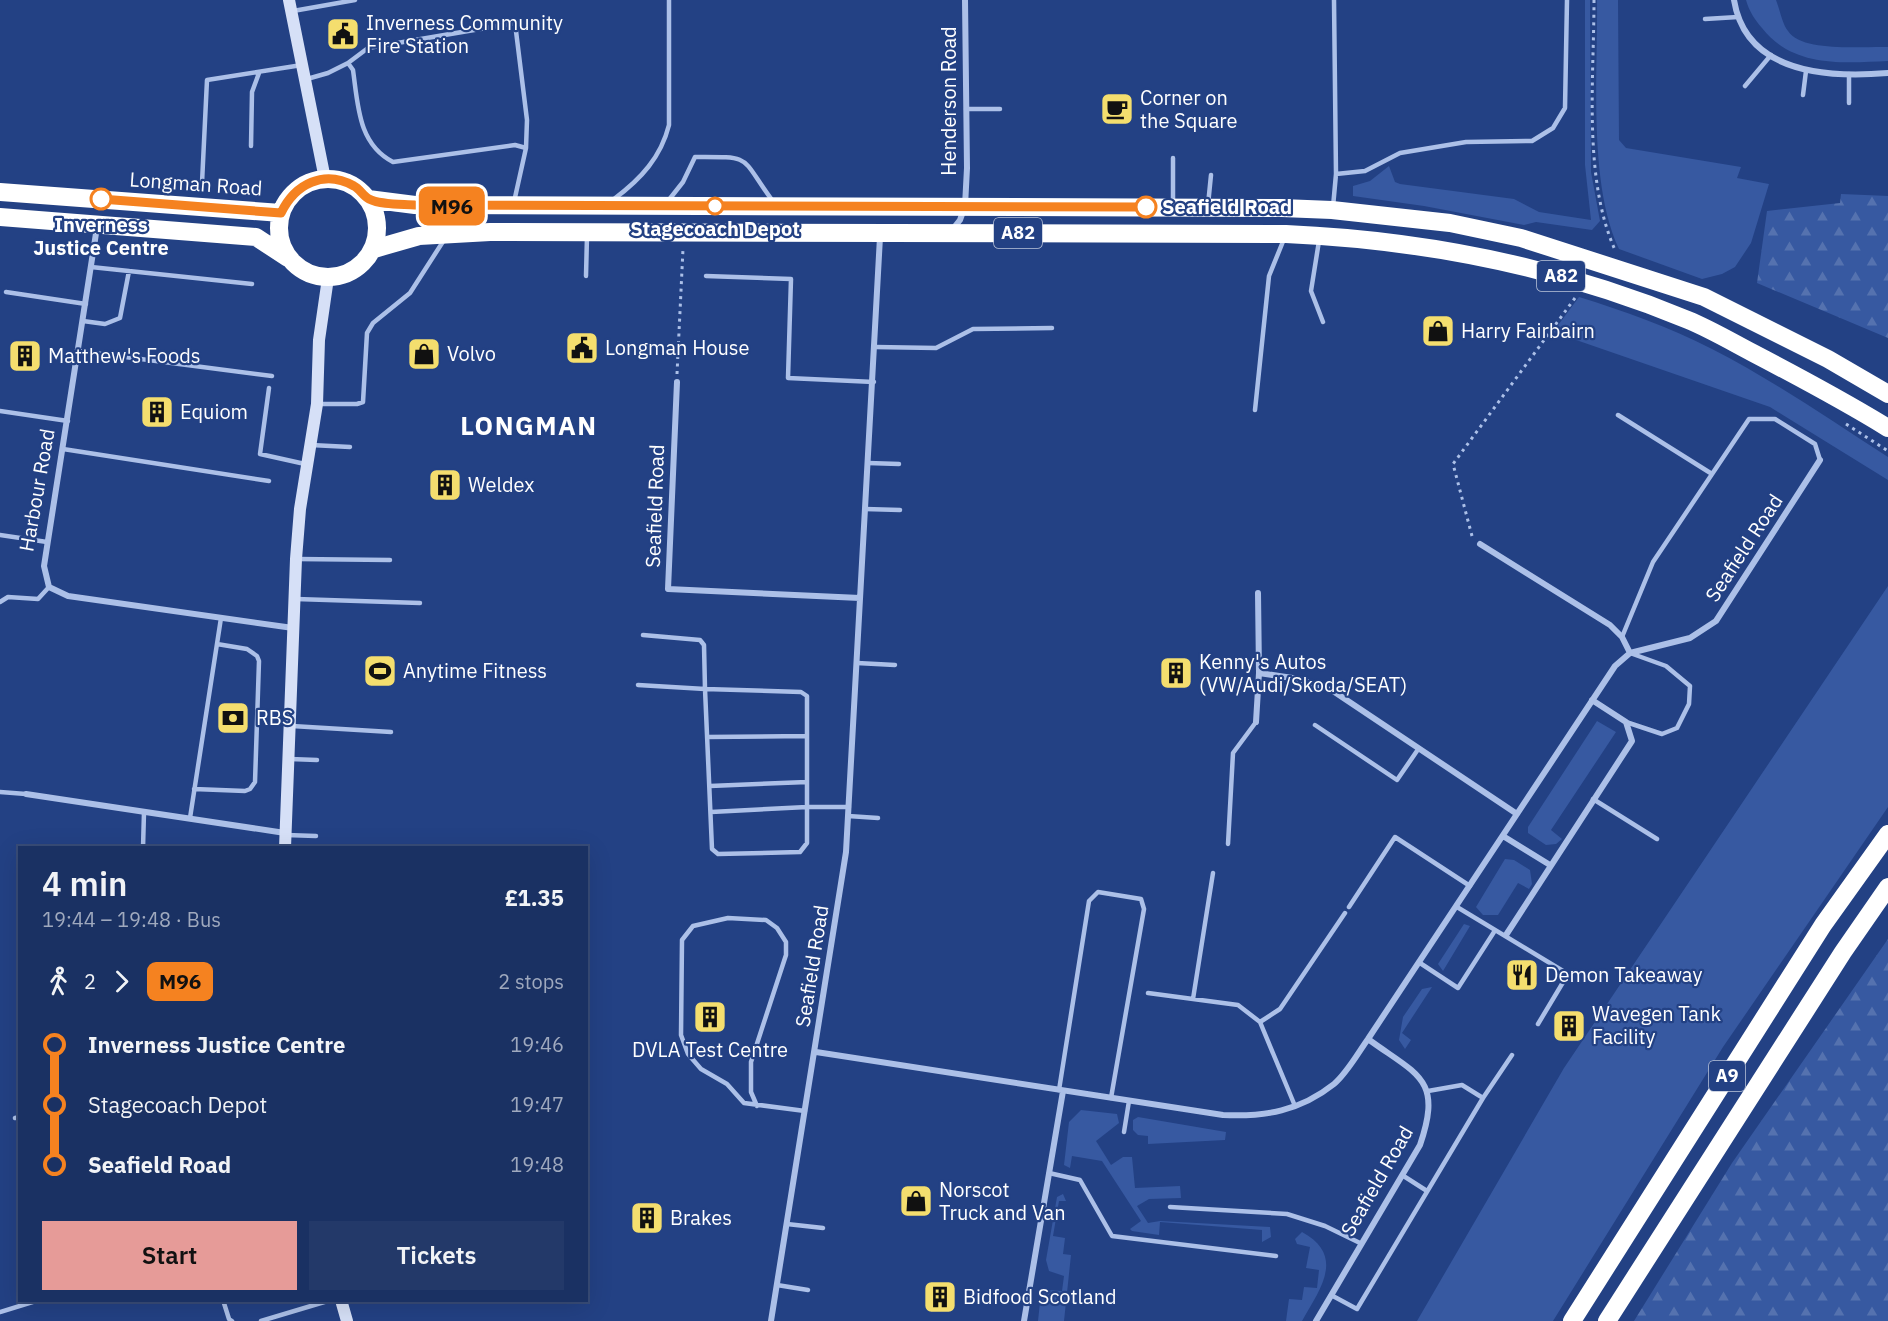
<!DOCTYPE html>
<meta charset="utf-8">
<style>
body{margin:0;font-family:"IBM Plex Sans",sans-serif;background:#233969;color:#f1f3f6;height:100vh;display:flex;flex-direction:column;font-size:22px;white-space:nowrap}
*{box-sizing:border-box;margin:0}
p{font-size:20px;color:#9fa9be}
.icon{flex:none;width:33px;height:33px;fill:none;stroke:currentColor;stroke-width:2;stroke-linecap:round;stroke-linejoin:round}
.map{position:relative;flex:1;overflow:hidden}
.details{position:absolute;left:18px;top:846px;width:570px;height:456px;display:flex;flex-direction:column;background:#1a3163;border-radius:0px;box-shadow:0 6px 24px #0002,0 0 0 2px #384c78}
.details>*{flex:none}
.badge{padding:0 12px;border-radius:9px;font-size:21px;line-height:39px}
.map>.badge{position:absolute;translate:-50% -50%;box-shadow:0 0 0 3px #fff}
.legs{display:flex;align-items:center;gap:9px;height:66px;padding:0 24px;font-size:20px}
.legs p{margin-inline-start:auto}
.head{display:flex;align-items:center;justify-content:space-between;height:102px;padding:0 24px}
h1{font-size:33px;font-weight:600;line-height:45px}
.action{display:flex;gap:12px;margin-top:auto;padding:12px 24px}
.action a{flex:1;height:69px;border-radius:0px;background:#e69b98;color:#111;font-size:24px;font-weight:600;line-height:69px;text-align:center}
.action a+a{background:#233969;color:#f1f3f6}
ul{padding:0 24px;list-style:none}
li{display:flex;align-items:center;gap:21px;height:60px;font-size:22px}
li i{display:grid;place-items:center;width:9px;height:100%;margin:0 8px;background:currentColor}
li i::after{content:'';width:15px;height:15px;margin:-8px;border:4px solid;border-radius:50%;background:#1a3163}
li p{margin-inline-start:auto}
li:first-child i{background:linear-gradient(#0000 50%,currentColor 0)}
li:last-child i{background:linear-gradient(currentColor 50%,#0000 0)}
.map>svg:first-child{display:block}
</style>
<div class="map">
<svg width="1888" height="1321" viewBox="0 0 1888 1321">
<defs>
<pattern id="forest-firs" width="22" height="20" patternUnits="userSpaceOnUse" patternTransform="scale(1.5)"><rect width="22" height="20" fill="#3759a1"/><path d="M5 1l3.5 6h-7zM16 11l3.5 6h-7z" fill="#5572af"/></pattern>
</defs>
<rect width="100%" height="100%" fill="#234184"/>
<path fill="#3759a1" d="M1585 0H1590L1591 172 1600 221 1592 230 1536 222 1524 225 1424 206 1353 196V186L1370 181 1389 166 1395 182 1400 184 1514 199 1539 212 1591 220 1585 165Z
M1597 0H1618L1619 140 1626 148 1741 167 1737 178 1769 184 1751 243 1735 267 1722 274 1702 279 1619 249C1588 183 1598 74 1597 0Z
M1746 0H1776C1780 10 1782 23 1788 31 1802 53 1865 46 1888 47V61C1843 63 1793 68 1762 28 1755 20 1749 11 1746 0Z
M1579 297C1624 311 1669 327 1712 349 1773 380 1830 420 1888 457V480L1770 407 1553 332Z
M1888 586V807L1723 1047 1553 1321H1417L1564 1068Z
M1597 721 1616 732 1551 830 1562 839 1556 844 1546 845 1528 833V827Z
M1505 859 1514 860 1530 870 1532 884 1529 889 1518 883 1498 915H1483L1476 907Z
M1464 924 1470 926 1443 971 1438 964Z
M1432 987 1402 1033 1411 1040 1405 1049 1399 1040 1403 1017 1422 989Z
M1081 1110 1117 1114 1119 1123 1096 1141 1111 1165 1123 1157H1132L1135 1188 1180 1186 1181 1198 1149 1199 1137 1206 1148 1223 1160 1221 1270 1227 1271 1237 1262 1242V1230L1160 1222 1159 1235 1132 1231 1130 1229 1141 1221 1102 1161 1072 1156 1070 1168 1064 1165 1069 1122Z
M1138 1117 1226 1132 1225 1140 1148 1144V1136L1138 1135 1133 1130V1120Z
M1063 1194 1066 1201H1059L1053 1236 1065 1238 1063 1254 1071 1255 1064 1321H1038L1041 1293 1048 1290 1062 1291 1064 1276 1049 1271 1046 1260 1057 1197Z
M1302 1232C1346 1256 1320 1289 1302 1321H1286L1289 1299 1302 1300 1304 1287 1317 1288 1319 1270 1306 1268 1310 1247 1297 1244 1295 1239Z"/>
<path fill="url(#forest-firs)" d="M1841 194 1888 196V338L1757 283 1767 211 1840 203Z
M1888 939V1321H1634L1732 1163Z"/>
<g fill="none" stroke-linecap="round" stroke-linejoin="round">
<path stroke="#acc0e8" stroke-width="3" stroke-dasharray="3 4.5" stroke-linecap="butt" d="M1594 0C1594 79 1583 178 1615 250
M677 374 683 249
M1846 424 1888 451
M1472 536 1453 464 1575 298"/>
<path stroke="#acc0e8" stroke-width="4.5" d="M293 11 355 0
M1705 19 1738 17
M348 63 368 48 515 23 527 120 526 148
M307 79 328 73 348 63 353 70C358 105 358 144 393 162L515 145 526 148 514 202
M1745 86 1771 55
M1803 95 1806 71
M1849 103V74
M966 109H1000
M251 146 252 92 259 73
M1173 158V203
M1336 174 1365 171 1400 153 1466 142 1532 141 1553 128 1565 108 1567 0
M202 183 207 80 302 65
M614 199C641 179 661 157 669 125V0
M668 201 683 182 695 157C754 157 739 155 772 200
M1208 205 1211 175
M1333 207 1336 174 1334 0
M1319 241 1311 291 1323 322
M91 267 252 284
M586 276 587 236
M706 276 791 279 788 378 874 382
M6 292 86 304
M83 321 105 324 120 318 129 271
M875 347 936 348 973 329 1052 328
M79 351 272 376
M269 388 260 454 305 464
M320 404H357L363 402 367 333 373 323 410 293 444 240
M1255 410 1269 276 1284 239
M0 411 68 421
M1618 415 1712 474
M311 445 350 447
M63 449 269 481
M868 463 899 464
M865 509 900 510
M0 535 47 542
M297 559 390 560
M296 599 420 603
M0 602 8 597 38 599 49 587
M1622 637 1653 562 1749 419H1775L1815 444 1820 460
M857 663 895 665
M638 685 705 689 712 849 718 854 800 852 807 843V696L801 692 705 689 704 645 700 640 643 635
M1626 722 1662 734 1677 728 1689 704 1690 686 1666 666 1630 653
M1315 725 1397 780 1419 748
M292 726 391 732
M707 737 807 736
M290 759 317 760
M710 786 807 782
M194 789 245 791 250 789 255 782 259 661 257 656 247 649 217 644
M0 792 26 794
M1593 799 1657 839
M711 812 807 807H849
M848 816 878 818
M190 818 221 618
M286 835 316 836
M1228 844 1233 753 1256 722
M143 848 144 812
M1349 907 1395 837 1470 886
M1457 907 1568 974 1538 1024
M1420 963 1458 988 1494 932
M1148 993 1238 1005 1260 1022 1295 1106
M1193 999 1213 873
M1260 1022 1280 1009 1345 913
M1059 1090 1089 901 1098 892 1141 899 1144 909 1111 1098
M1428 1091 1462 1085 1483 1098 1512 1055
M757 1106 751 1092V1062L786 955V942L777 928 766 920 728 918 693 926 682 940 681 1035 688 1054 701 1069 727 1084 744 1103 805 1111
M15 1118 20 1117
M1124 1132 1129 1101
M1049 1173 1080 1180 1112 1236 1276 1256
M1402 1175 1427 1191
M1170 1207 1287 1214 1325 1226 1360 1243
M787 1224 823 1228
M777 1285 808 1290
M1331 1295 1357 1309 1483 1098
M223 1300 229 1319 232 1321
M0 1312 39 1300
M261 1321 331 1300"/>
<path stroke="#acc0e8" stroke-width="6" d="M1734 0C1746 74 1829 78 1888 73
M97 227 44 566 49 587 68 596 293 628
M952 230 960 220 965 206 967 168 965 0
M677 382 668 589 860 598
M1480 544 1610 625 1622 637 1630 653
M1259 673 1299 679 1333 691 1517 814
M1256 722 1259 673 1258 593
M26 794 285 833
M1503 836 1550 865
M1506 935 1632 741 1626 722 1592 700
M816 1052 1223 1115C1265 1117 1300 1111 1334 1084 1347 1073 1358 1053 1368 1039L1615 666 1630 653 1690 638 1716 621 1820 460
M771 1321 846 852 880 237
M1024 1321 1063 1091
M1316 1321 1420 1145C1443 1078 1417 1075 1368 1039"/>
<path stroke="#d6e0f7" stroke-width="12" d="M289 0 325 179
M285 848 296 559 300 509 317 404 319 340 328 278
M341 1300 347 1321"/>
<path stroke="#fff" stroke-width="18" d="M279 228a49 49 0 1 1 98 0a49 49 0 1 1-98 0Z
M0 192 281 213
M368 199 415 205 1282 208 1332 210 1450 223 1521 238 1704 297 1828 359 1888 394
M0 217 256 237 288 258
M374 249 419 236 490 232 1286 234C1424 240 1560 267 1688 320 1710 329 1732 342 1753 353 1799 377 1844 401 1888 428
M1572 1321 1823 925 1888 834
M1607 1321 1843 952 1888 887"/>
</g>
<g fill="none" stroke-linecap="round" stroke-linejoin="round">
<g stroke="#fff" stroke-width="14">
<path id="line-1" d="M101 199 281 213C295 184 324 169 354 186 360 189 363 196 369 199 381 205 401 204 415 205L1146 207"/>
</g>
<use href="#line-1" stroke="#f58220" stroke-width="9"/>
</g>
<defs>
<g id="civic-square" transform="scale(1.725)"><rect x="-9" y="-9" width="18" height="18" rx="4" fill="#f4de6e" stroke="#234184"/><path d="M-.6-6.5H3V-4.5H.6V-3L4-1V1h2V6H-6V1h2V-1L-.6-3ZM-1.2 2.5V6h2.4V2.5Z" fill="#111"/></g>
<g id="cafe-square" transform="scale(1.725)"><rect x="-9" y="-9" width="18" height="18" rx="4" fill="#f4de6e" stroke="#234184"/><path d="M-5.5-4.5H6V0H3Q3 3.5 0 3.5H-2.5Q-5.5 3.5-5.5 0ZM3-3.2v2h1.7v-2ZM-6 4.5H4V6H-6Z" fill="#111"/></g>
<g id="shop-square" transform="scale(1.725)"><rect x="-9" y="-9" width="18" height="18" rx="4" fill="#f4de6e" stroke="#234184"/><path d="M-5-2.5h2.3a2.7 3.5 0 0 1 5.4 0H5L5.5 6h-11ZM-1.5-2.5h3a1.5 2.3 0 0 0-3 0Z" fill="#111"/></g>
<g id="building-square" transform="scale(1.725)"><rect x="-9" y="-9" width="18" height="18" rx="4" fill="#f4de6e" stroke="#234184"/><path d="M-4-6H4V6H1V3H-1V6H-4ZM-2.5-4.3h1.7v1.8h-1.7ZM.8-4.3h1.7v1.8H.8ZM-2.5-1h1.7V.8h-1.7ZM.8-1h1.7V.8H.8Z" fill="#111"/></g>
<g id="stadium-square" transform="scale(1.725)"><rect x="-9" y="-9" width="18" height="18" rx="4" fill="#f4de6e" stroke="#234184"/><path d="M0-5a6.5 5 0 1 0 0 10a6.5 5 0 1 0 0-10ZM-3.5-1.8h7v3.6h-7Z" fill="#111"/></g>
<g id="bank-square" transform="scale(1.725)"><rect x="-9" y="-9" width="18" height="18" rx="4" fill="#f4de6e" stroke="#234184"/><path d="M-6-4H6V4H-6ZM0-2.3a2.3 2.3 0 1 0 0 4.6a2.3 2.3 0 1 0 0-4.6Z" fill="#111"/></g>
<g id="restaurant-square" transform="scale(1.725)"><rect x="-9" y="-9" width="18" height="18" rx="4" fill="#f4de6e" stroke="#234184"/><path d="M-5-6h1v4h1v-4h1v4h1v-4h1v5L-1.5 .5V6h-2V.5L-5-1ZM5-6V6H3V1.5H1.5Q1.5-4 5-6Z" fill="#111"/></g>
</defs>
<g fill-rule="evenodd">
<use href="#civic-square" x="343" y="34"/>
<use href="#cafe-square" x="1117" y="109"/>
<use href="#shop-square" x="1438" y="331"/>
<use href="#civic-square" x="582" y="348"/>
<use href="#shop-square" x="424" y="354"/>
<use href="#building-square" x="25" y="356"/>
<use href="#building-square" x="157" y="412"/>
<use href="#building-square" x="445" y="485"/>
<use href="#stadium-square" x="380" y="671"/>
<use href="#building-square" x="1176" y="673"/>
<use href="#bank-square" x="233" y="718"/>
<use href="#restaurant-square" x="1522" y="975"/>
<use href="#building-square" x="710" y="1017"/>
<use href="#building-square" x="1569" y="1026"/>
<use href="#shop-square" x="916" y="1201"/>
<use href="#building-square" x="647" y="1218"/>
<use href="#building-square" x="940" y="1297"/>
</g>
<g fill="#fff" stroke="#f58220" stroke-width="3">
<circle cx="101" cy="199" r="10"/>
<circle cx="715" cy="206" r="8"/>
<circle cx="1146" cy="207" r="10"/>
</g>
<g text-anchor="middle" stroke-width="4.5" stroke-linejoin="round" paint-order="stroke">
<g fill="#234184" stroke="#bdc6da" stroke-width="1.5">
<rect x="994" y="218" width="48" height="30" rx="4.5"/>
<rect x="1537" y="261" width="48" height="30" rx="4.5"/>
<rect x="1709" y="1061" width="36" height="30" rx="4.5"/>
</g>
<g font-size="18" font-weight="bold" fill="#fff">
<text x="1018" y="239">A82</text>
<text x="1561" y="282">A82</text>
<text x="1727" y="1082">A9</text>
</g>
<g font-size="20" fill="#fff" stroke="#234184" text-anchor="start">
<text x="366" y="30">Inverness Community<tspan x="366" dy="23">Fire Station</tspan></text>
<text x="1140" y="105">Corner on<tspan x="1140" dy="23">the Square</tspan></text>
<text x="1461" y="338">Harry Fairbairn</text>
<text x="605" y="355">Longman House</text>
<text x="447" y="361">Volvo</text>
<text x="48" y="363">Matthew's Foods</text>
<text x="180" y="419">Equiom</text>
<text x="468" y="492">Weldex</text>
<text x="1199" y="669">Kenny's Autos<tspan x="1199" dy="23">(VW/Audi/Skoda/SEAT)</tspan></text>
<text x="403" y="678">Anytime Fitness</text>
<text x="256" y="725">RBS</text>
<text x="1545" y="982">Demon Takeaway</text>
<text x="1592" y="1021">Wavegen Tank<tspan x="1592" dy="23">Facility</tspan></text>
<text x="710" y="1057" text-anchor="middle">DVLA Test Centre</text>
<text x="939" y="1197">Norscot<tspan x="939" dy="23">Truck and Van</tspan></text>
<text x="670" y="1225">Brakes</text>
<text x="963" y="1304">Bidfood Scotland</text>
</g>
<g font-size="20" fill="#fff" stroke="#234184">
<text transform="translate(949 101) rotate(-90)" y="7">Henderson Road</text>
<text transform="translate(196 184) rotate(4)" y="7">Longman Road</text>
<text transform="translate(37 490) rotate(-80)" y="7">Harbour Road</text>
<text transform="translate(655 506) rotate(-88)" y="7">Seafield Road</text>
<text transform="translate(1744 548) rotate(-57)" y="7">Seafield Road</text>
<text transform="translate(812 966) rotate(-81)" y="7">Seafield Road</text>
<text transform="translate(1377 1181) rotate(-60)" y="7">Seafield Road</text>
</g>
<g font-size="20" font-weight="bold" fill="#fff" stroke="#234184">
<text x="1162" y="214" text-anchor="start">Seafield Road</text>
<text x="101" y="232">Inverness<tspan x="101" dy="23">Justice Centre</tspan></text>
<text x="715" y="236">Stagecoach Depot</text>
</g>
<g font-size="26" font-weight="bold" letter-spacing="1.5" fill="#fff" stroke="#234184">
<text x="529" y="435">LONGMAN</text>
</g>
</g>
</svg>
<b class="badge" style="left:452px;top:206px;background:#f58220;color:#111">M96</b>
<section class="details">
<div class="head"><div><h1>4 min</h1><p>19:44 – 19:48 · Bus</p></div><b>£1.35</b></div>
<div class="legs"><svg class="icon" aria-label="walk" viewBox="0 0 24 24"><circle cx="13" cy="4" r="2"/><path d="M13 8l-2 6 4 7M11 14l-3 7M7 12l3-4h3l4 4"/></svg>2<svg class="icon" aria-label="forward" viewBox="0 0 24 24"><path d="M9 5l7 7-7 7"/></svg><b class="badge" style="background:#f58220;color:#111">M96</b><p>2 stops</p></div>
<ul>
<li><i style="color:#f58220"></i><b>Inverness Justice Centre</b><p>19:46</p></li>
<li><i style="color:#f58220"></i><span>Stagecoach Depot</span><p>19:47</p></li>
<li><i style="color:#f58220"></i><b>Seafield Road</b><p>19:48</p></li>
</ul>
<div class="action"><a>Start</a><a>Tickets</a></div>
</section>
</div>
